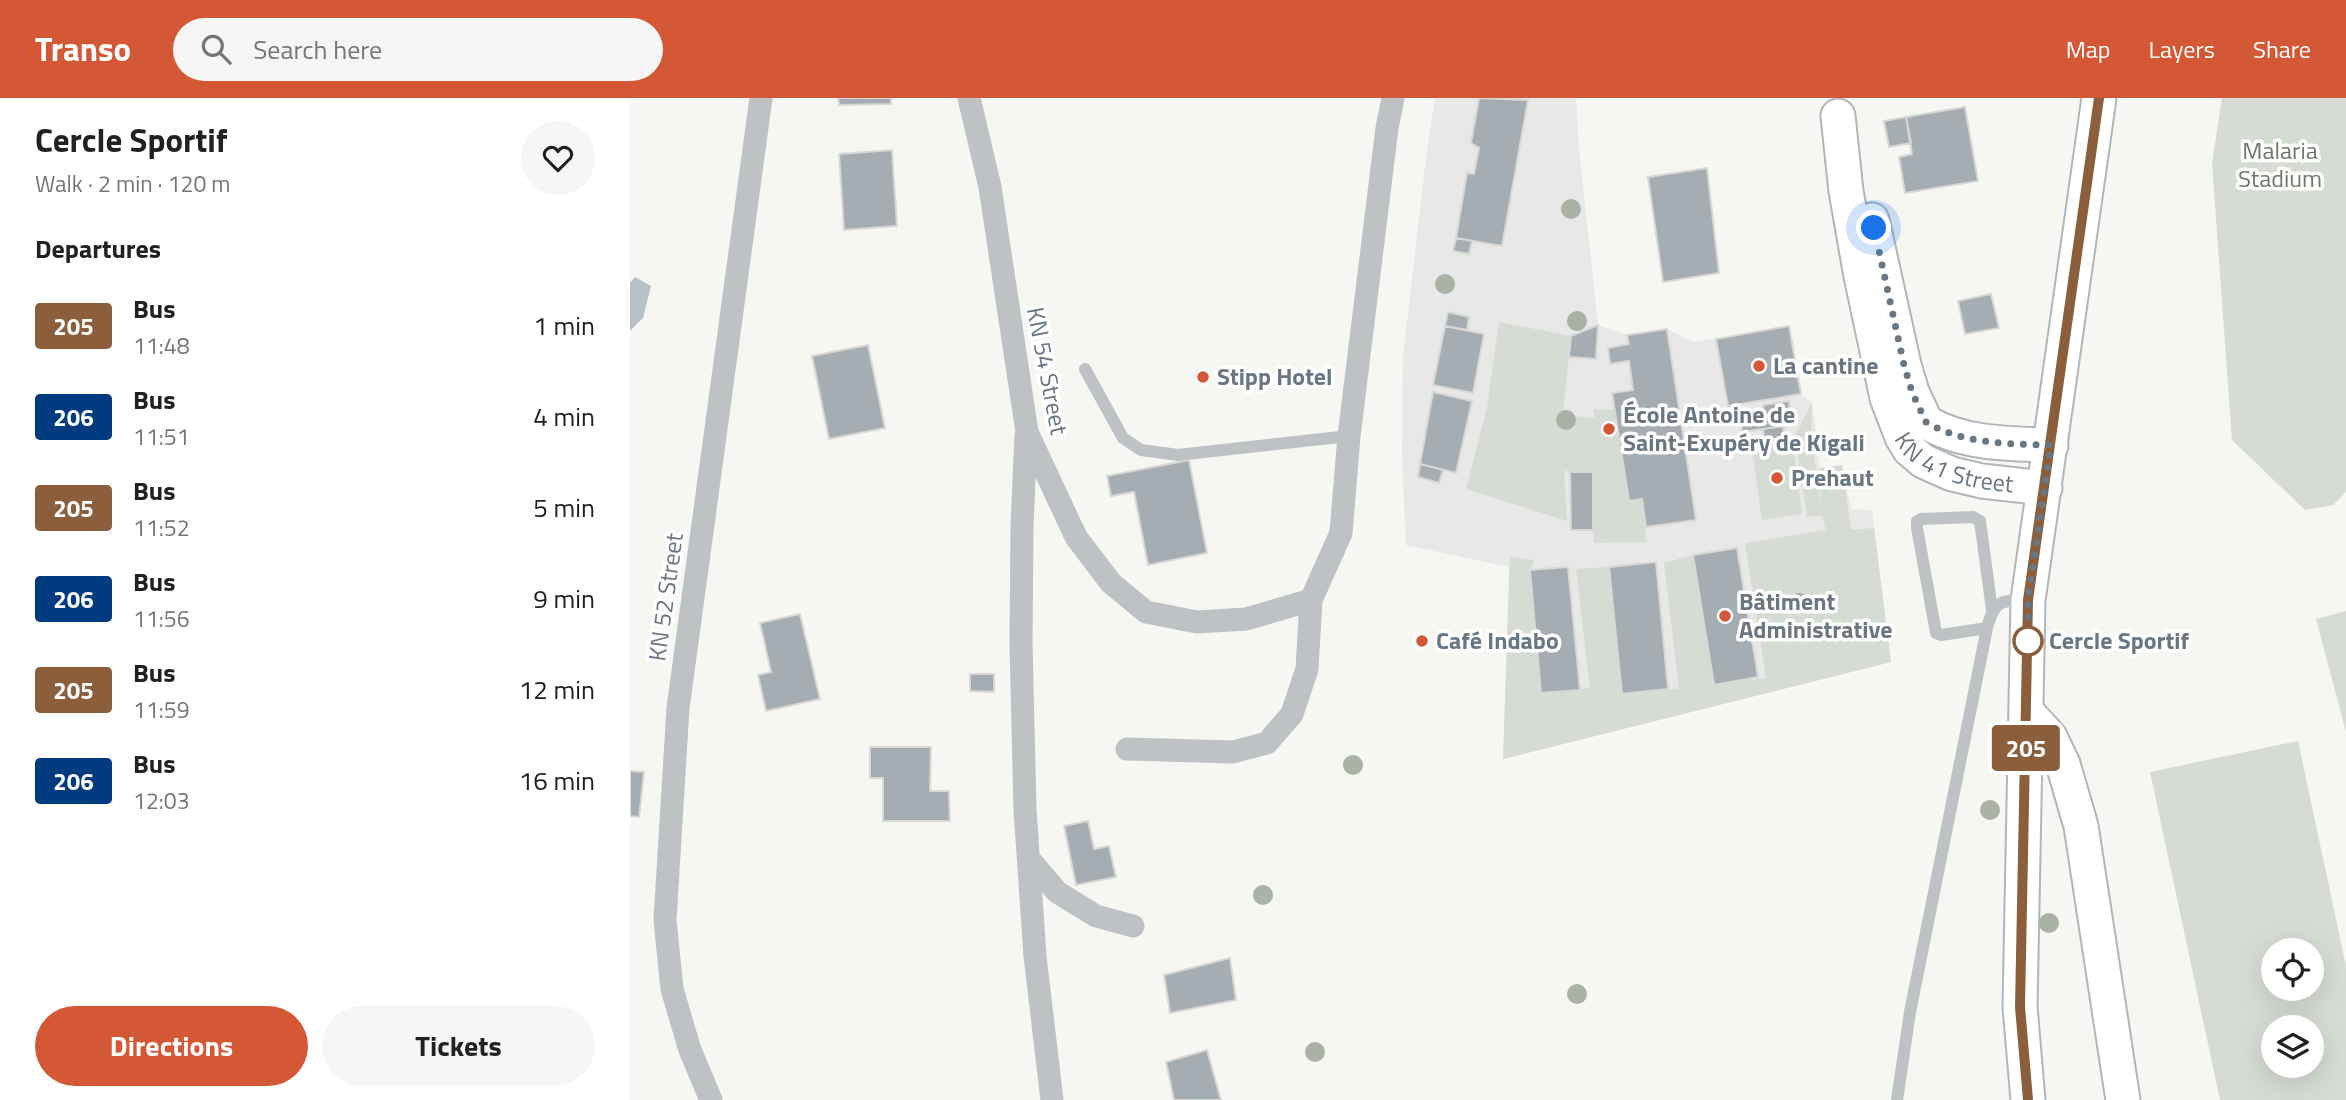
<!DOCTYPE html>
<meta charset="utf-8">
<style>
body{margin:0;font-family:"Titillium Web",sans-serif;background:#f6f6f6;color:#202124;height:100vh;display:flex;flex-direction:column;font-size:26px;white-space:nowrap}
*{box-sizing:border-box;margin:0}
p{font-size:23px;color:#757577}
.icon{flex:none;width:38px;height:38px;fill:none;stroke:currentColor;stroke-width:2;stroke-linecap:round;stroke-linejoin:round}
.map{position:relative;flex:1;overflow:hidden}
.sheet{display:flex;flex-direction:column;background:#fff;width:630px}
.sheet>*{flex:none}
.badge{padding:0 14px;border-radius:5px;font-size:24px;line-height:46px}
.fabs{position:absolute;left:1631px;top:840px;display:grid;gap:14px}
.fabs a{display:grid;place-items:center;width:63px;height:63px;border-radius:50%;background:#fff;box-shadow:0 7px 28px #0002;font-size:35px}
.you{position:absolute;width:35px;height:35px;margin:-18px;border:5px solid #fff;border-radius:50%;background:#1a73e8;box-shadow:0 0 0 10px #1a73e833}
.map>.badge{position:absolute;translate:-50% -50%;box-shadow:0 0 0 4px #fff}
h2{padding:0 35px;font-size:26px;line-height:63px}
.round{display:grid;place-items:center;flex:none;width:74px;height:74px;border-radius:37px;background:#f6f6f6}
.head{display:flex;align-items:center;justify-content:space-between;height:119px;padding:0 35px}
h1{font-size:33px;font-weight:700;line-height:52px}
.cta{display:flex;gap:14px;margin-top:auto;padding:14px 35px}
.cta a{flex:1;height:80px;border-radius:42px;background:#d45836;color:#fff;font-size:28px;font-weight:700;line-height:80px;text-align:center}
.cta a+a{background:#f6f6f6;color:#202124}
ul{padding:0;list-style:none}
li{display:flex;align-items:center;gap:21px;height:91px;padding:0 35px}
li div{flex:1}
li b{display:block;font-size:26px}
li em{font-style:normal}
li .badge{min-width:77px;font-weight:700;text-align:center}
header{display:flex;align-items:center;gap:42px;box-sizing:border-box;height:98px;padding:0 35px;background:#d45836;color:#fff}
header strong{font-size:33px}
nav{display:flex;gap:38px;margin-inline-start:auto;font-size:24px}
.search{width:490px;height:63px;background:#f6f6f6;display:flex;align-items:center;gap:18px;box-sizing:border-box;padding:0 24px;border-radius:38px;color:#757577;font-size:26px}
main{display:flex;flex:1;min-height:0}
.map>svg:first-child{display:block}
</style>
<header>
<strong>Transo</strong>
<div class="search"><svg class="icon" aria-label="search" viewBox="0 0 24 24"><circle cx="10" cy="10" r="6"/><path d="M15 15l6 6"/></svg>Search here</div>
<nav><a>Map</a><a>Layers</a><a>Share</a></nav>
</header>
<main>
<section class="sheet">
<div class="head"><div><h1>Cercle Sportif</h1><p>Walk · 2 min · 120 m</p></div><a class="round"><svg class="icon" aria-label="heart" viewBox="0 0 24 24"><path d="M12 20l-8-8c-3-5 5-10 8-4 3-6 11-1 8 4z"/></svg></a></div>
<h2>Departures</h2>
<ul>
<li><span class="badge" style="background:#8b5e3c;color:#fff">205</span><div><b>Bus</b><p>11:48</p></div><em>1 min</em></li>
<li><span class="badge" style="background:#003b80;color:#fff">206</span><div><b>Bus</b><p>11:51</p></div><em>4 min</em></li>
<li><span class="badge" style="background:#8b5e3c;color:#fff">205</span><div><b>Bus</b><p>11:52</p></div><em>5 min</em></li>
<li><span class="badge" style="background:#003b80;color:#fff">206</span><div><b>Bus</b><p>11:56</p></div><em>9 min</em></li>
<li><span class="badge" style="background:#8b5e3c;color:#fff">205</span><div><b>Bus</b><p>11:59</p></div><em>12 min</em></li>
<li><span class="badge" style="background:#003b80;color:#fff">206</span><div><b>Bus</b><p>12:03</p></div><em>16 min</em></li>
</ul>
<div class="cta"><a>Directions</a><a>Tickets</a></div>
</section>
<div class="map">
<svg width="1716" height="1002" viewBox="0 0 1716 1002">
<rect width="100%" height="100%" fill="#f6f6f3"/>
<path fill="#e7e8e7" d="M805 0H946L949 51 968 227 997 237 1037 231 1063 244 1159 228 1171 296 1182 305 1190 370 1212 367 1221 411 1242 413 1261 564 873 661 879 469 776 447 772 357 773 259 796 60Z"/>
<path fill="#d6dbd3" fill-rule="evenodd" d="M1592 0H1716V394L1703 407 1675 412 1602 342 1582 65Z
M869 224 941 238 933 317 964 320V311L992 312 998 403 1012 401 1016 444 964 445 962 374 934 373 937 423 836 391 857 310Z
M1182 305 1181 335 1191 406 1190 370 1212 367 1221 432 1244 430 1261 564 873 661 880 459 904 462 900 472 911 595 960 590 946 471 979 469 992 596 1049 591 1034 465 1063 457 1084 586 1136 580 1115 445 1196 432 1192 417 1177 419 1165 337Z
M1162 339 1172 416 1132 422 1121 344Z
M1716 513V634L1686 521Z
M1668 643 1716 868V1002H1590L1520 674ZM1643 852H1682V891H1643ZM1643 929H1682V968H1643Z"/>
<path fill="#b7c2c6" d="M5 179 21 188 13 220 0 233V185Z"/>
<path fill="#a6adb2" stroke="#d8d8d6" stroke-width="2" d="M208 0H261V6L209 7Z
M849 0 898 2 872 148 826 140 837 75 844 76 849 50 841 45Z
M1335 9 1348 83 1275 95 1269 59 1282 56 1276 19Z
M1276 19 1281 45 1259 49 1254 23Z
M262 52 267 128 214 132 209 56Z
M1077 70 1089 175 1033 184 1018 79Z
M826 140 842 143 839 156 823 153Z
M1361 196 1369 230 1335 236 1328 203Z
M818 214 839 219 837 232 815 228Z
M968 227 966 261 939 259 941 238Z
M815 228 854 236 843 295 803 287Z
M1159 228 1171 296 1098 308 1086 241Z
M1037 231 1066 422 1016 429 1012 401 999 403 982 295 1003 292 999 263 980 266 978 250 999 246 997 237Z
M238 247 255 330 199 341 182 258Z
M803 294 842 303 826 375 790 366Z
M1159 303 1161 319 1152 320 1151 315 1134 318 1133 307Z
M1151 315 1153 328 1112 334 1111 321Z
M1153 328 1155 340 1134 342 1133 331Z
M559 362 577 455 518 467 504 394 481 398 477 378Z
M790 366 813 372 809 385 788 379Z
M940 374H963V432H941Z
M1107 450 1128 579 1084 587 1063 457Z
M1026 464 1038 591 992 596 979 469Z
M938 469 950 592 911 595 900 472Z
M170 516 190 601 136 613 128 577 141 574 130 525Z
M340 576H364V594L340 593Z
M240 649H301L300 693H319L320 723H253V680H240Z
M0 673 14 674 9 719 0 718Z
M458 723 464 751 479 748 486 779 446 787 434 728Z
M600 860 606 902 540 915 534 877Z
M577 952 591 1002H544L536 964Z"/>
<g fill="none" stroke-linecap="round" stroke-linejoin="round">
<g stroke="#b0b6ba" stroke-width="37">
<g id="secondary">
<path id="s1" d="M1208 18 1216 93 1231 178 1257 300 1272 339 1280 352 1293 363 1322 376 1352 383 1415 390"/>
<path d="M1242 122 1274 267 1282 294 1296 324C1332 346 1379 346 1421 347"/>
<path d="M1397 614 1420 639 1433 666 1451 728 1493 1002"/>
<path d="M1398 1002 1390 909 1398 502 1469 0"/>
</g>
</g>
<path stroke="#bec2c5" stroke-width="12" d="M455 271 493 340 511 352 548 357 719 338
M1357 530 1311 537 1306 535 1287 430V423L1291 421 1343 419 1350 423 1362 512
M1267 1002 1280 914 1357 530C1364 505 1368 502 1395 502"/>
<path stroke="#bec2c5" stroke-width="23" d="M339 0 360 89 397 334 446 439 481 485 516 514 567 524 616 521 681 502 711 435 719 338 757 30 763 0
M396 338 392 427 391 545 395 712 405 858 422 1002
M497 651 603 654 637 645 662 616 677 571 681 502
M399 761 427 794 466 818 503 828
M81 1002 60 952 42 891 35 822 48 610 131 0"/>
<use href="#secondary" stroke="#fff" stroke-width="33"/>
</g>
<g fill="#a9b2a5">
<circle cx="941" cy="111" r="10"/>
<circle cx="815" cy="186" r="10"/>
<circle cx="947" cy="223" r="10"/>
<circle cx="936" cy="322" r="10"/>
<circle cx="1169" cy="505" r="10"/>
<circle cx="723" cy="667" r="10"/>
<circle cx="1360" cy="712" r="10"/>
<circle cx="633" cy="797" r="10"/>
<circle cx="1419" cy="825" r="10"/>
<circle cx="947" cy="896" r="10"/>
<circle cx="685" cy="954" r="10"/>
</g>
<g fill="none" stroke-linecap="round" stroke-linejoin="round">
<g stroke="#fff" stroke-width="16">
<path id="line" d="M1398 1002 1390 909 1398 502 1469 0"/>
</g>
<use href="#line" stroke="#8b5e3c" stroke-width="10"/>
<path stroke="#687782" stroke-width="7" stroke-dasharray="0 12.6" d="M1244 130 1274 267 1282 294 1296 324C1332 346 1379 346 1421 347L1398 502V543"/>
</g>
<g fill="#d45836" stroke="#fff" stroke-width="2.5">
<circle cx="1129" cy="268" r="7"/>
<circle cx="573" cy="279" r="7"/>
<circle cx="979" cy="331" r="7"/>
<circle cx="1147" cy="380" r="7"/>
<circle cx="1095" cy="518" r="7"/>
<circle cx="792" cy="543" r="7"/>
</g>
<circle fill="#fff" stroke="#8b5e3c" stroke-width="3.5" cx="1398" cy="543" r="14"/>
<g text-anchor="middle" stroke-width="7" stroke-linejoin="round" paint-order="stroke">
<g font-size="24" fill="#6a7a66" stroke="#fff">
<text x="1650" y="61">Malaria<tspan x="1650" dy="28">Stadium</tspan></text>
</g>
<g font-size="24" font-weight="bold" fill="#687782" stroke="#fff" text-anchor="start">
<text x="1143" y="276">La cantine</text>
<text x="587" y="287">Stipp Hotel</text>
<text x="993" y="325">École Antoine de<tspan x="993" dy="28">Saint-Exupéry de Kigali</tspan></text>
<text x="1161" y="388">Prehaut</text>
<text x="1109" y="512">Bâtiment<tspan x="1109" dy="28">Administrative</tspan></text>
<text x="806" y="551">Café Indabo</text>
</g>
<g font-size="24" fill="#687782" stroke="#fff">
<text transform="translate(417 273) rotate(79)" y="8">KN 54 Street</text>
<text dy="8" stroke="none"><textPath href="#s1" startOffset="390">KN 41 Street</textPath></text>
<text transform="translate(36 499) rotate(-82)" y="8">KN 52 Street</text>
</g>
<g font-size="24" font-weight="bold" fill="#687782" stroke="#fff" text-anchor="start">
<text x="1419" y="551">Cercle Sportif</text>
</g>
</g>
</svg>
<div class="fabs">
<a><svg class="icon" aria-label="locate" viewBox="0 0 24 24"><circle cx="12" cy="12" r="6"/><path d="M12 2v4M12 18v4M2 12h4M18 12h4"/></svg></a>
<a><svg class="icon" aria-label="layers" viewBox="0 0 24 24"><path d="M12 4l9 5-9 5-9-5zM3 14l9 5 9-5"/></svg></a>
</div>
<div class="you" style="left:1244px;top:130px"></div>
<b class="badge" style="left:1396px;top:650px;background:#8b5e3c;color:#fff">205</b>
</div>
</main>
